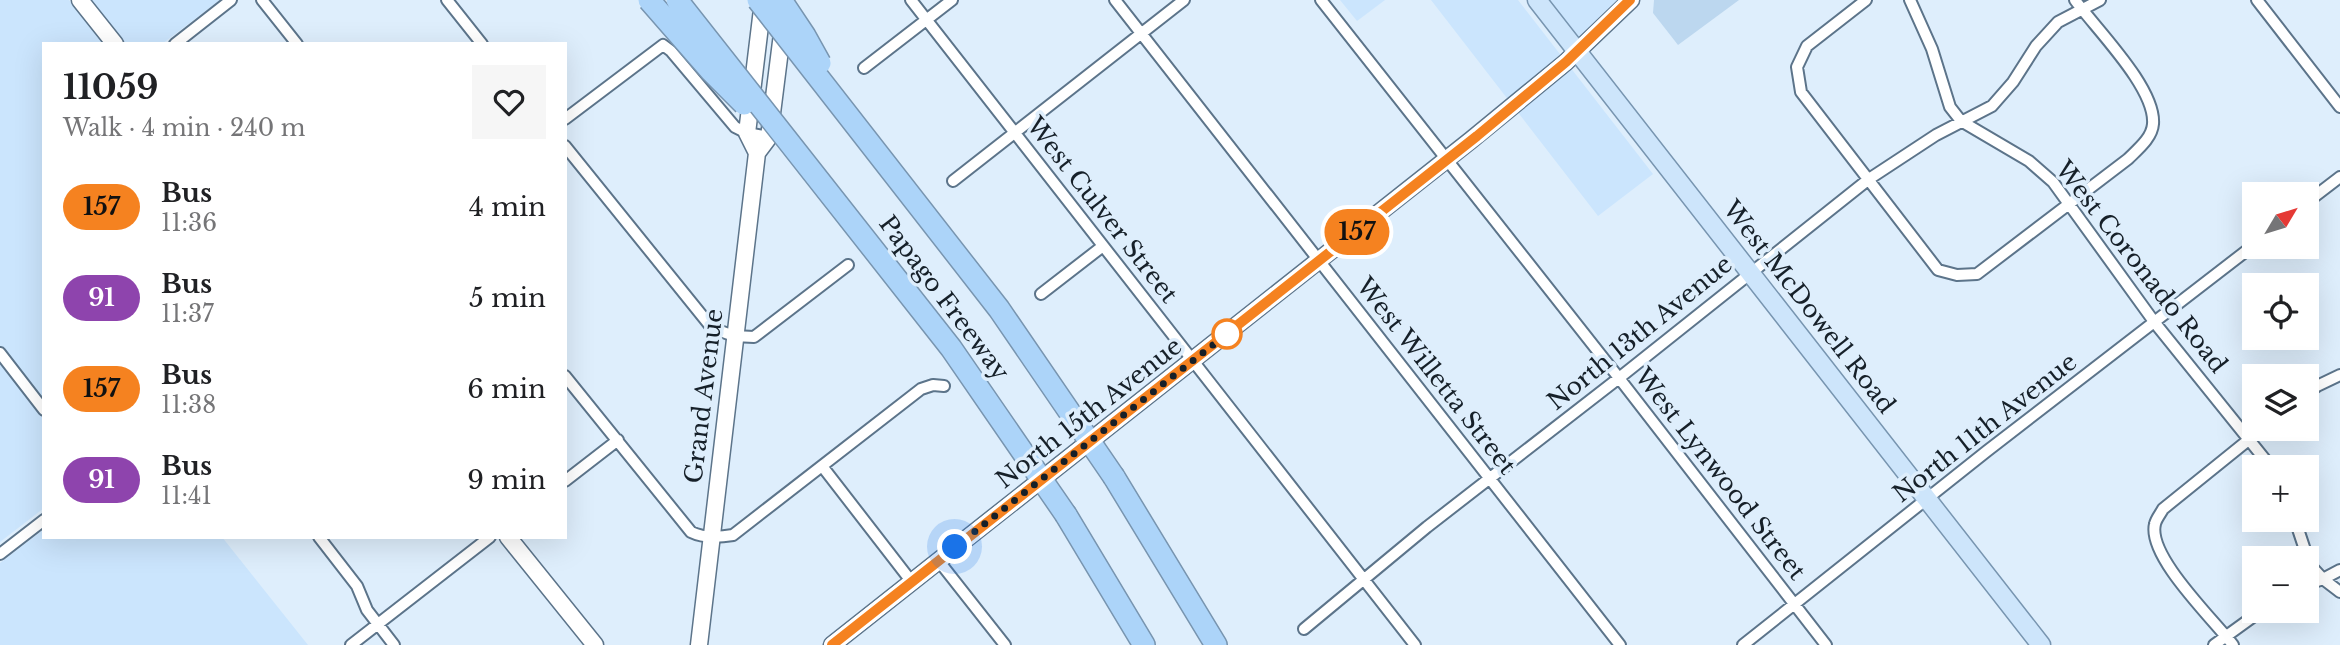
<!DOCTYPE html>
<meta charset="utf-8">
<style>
body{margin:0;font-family:"Libre Baskerville",serif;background:#f6f6f6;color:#202124;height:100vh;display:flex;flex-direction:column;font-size:26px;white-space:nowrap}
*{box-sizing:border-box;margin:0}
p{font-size:23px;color:#757577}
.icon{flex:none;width:38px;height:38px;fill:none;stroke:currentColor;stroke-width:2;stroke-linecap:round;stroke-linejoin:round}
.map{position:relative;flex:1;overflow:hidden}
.side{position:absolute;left:42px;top:42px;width:525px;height:497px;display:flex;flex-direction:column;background:#fff;border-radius:0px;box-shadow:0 7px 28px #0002}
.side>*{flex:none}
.badge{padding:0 14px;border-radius:23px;font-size:24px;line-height:46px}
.needle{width:46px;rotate:52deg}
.buttons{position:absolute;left:2242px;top:182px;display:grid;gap:14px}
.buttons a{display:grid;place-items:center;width:77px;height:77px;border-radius:0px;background:#fff;box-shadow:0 7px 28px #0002;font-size:35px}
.you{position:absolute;width:35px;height:35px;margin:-18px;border:5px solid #fff;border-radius:50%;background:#1a73e8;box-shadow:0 0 0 10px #1a73e833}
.map>.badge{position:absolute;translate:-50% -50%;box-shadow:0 0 0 4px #fff}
.round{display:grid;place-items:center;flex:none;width:74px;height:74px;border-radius:0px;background:#f6f6f6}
.overview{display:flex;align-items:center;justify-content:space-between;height:119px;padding:0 21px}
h1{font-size:33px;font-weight:800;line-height:52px}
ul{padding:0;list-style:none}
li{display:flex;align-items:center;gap:21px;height:91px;padding:0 21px}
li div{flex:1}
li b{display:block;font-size:26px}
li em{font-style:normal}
li .badge{min-width:77px;font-weight:700;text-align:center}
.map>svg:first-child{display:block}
</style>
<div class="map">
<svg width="2340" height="645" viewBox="0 0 2340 645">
<rect width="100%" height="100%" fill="#deeefc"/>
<path fill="#cbe5fd" d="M0 0H69L104 44H44V508L0 542Z
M91 0H220L162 44H126Z
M1340 0H1385L1357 21Z
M1431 0H1518L1653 174 1598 216Z
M1537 0H1631L1577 52Z
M44 529V537H222L308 645H0V563Z"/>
<path fill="#bcd7ef" d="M1654 0H1739L1678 45 1653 13Z"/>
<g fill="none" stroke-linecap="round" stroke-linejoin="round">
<g stroke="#5c748a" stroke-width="14">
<path id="street" d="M262 0 297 44
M447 0 482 44
M911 0 1415 645
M1115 0 1620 645
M1321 0 1619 378 1826 645
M1866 0 1807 46 1797 67 1801 92 1938 270 1957 275 1977 274 2128 159C2138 149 2152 138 2153 124 2156 88 2096 29 2075 0
M1910 0 1932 49 1950 107 1961 121 2029 161 2053 182 2155 323 2271 467
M2257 0 2340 107
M175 44 231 0
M864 68 952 0
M565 119 663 45 671 51 735 127 747 133 769 137
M565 146 712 328 734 336 754 337 848 265
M953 181 1184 0
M2306 203 2340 177
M1041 294 1103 246
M0 353 44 410
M565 376 691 532C703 538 721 537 733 535L921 389 933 385 944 386
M2306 394 2317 386 2340 375
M822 466 911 581
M565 481 618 440
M2295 520 2310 565 2323 579 2340 592
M319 537 357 586 367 610 394 645
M0 554 44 520
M938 560 1005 645
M2306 585 2323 579 2340 570
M1304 629 1427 527 1619 378 1869 179 1936 135 1992 106 2013 82 2036 46 2058 22 2100 0
M351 645 490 537
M1743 645 1987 451 2254 245
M2214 645 2261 611
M2233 645C2213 619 2147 556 2155 524 2156 519 2161 513 2163 509L2262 429"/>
</g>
<g stroke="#5c748a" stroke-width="19">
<path id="secondary" d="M80 0 115 44
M757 153 747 133 763 1
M508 537 595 645
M699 645 757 153 769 137 783 26
M832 645 1471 140 1566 62 1631 0"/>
</g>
<g stroke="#7895b0" stroke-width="21">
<path id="primary" d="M1537 0 2041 645"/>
</g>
<g stroke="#7895b0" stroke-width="24">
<path id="highway" d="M1114 477 1216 645
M1066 515 1144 645"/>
</g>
<use href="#street" stroke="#fff" stroke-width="10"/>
<use href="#secondary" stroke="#fff" stroke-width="16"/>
<use href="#primary" stroke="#cde5fb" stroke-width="18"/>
<use href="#highway" stroke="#acd4f9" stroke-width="21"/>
<g stroke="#7895b0" stroke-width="24" stroke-linecap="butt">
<path id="highway-bridge" d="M649 0 711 71 744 104
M677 0 951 348 1066 515
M758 0 999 309 1114 477
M781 0 805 36 820 63"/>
</g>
<use href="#highway-bridge" stroke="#acd4f9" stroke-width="21"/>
</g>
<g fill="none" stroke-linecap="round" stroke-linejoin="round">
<g stroke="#fff" stroke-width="16">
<path id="line" d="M832 645 1477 136 1566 62 1630 0"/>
</g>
<use href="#line" stroke="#f58220" stroke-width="10"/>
<path stroke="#162029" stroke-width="7" stroke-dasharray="0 12.6" d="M955 547 1227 334"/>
</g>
<circle fill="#fff" stroke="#f58220" stroke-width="3.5" cx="1227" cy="334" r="14"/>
<g text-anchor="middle" stroke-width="7" stroke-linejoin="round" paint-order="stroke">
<g font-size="24" fill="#162029" stroke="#deeefc">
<text transform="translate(1102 210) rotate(52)" y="8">West Culver Street</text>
<text transform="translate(2141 267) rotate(52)" y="8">West Coronado Road</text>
<text transform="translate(944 298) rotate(53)" y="8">Papago Freeway</text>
<text transform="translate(1809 307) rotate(52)" y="8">West McDowell Road</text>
<text transform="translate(1640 333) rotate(-39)" y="8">North 13th Avenue</text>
<text transform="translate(1436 376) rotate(52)" y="8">West Willetta Street</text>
<text transform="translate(704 396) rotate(-83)" y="8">Grand Avenue</text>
<text transform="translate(1089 413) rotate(-38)" y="8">North 15th Avenue</text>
<text transform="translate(1985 428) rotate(-38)" y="8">North 11th Avenue</text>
<text transform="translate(1720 474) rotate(52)" y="8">West Lynwood Street</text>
</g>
</g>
</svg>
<div class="buttons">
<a><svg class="needle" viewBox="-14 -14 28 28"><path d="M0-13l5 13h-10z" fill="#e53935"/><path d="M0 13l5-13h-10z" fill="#757577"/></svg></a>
<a><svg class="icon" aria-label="locate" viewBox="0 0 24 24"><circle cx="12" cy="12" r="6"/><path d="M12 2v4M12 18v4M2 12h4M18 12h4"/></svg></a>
<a><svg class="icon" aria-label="layers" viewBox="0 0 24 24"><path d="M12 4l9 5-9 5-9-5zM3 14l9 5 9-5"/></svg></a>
<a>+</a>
<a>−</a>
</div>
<div class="you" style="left:955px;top:547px"></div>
<b class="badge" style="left:1357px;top:232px;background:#f58220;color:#111">157</b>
<section class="side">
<div class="overview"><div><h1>11059</h1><p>Walk · 4 min · 240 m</p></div><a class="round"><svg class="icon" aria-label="heart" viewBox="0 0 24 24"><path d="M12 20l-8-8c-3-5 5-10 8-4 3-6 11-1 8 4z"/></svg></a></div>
<ul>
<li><span class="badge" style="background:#f58220;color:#111">157</span><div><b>Bus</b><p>11:36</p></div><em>4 min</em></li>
<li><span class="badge" style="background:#8e44ad;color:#fff">91</span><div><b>Bus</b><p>11:37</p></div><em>5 min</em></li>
<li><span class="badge" style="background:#f58220;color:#111">157</span><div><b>Bus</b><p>11:38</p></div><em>6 min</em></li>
<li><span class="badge" style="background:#8e44ad;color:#fff">91</span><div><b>Bus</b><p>11:41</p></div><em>9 min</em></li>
</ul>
</section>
</div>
